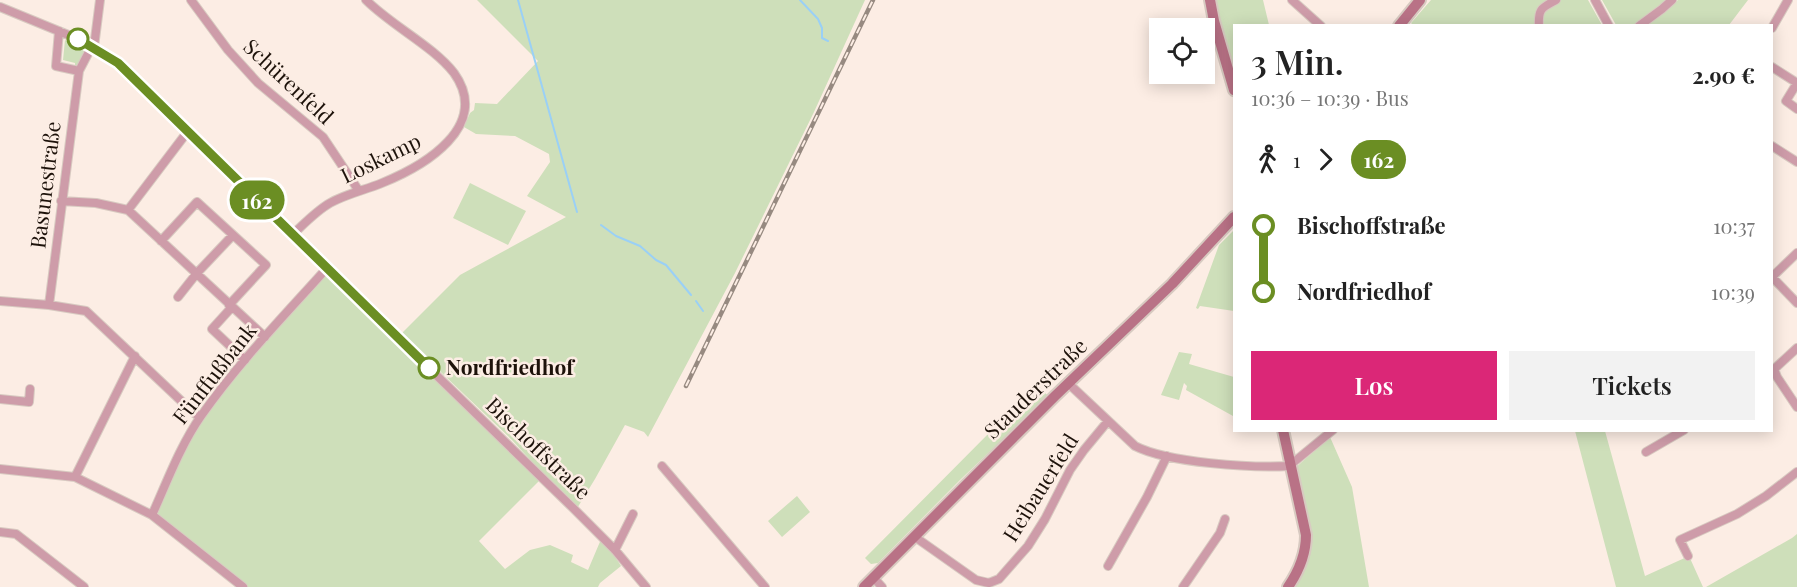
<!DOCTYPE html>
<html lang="de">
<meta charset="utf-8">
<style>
body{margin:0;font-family:"Playfair Display",serif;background:#f2f2f2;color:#222;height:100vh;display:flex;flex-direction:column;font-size:22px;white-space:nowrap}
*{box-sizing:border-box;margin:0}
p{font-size:20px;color:#767676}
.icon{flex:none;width:33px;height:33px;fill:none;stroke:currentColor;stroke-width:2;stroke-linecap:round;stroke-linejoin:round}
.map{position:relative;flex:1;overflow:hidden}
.side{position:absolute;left:1233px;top:24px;width:540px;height:408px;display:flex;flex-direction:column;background:#fff;border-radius:0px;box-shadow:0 3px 15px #0003}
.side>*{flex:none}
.badge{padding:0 12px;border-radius:20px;font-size:21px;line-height:39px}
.tools{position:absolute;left:1149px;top:18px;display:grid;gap:12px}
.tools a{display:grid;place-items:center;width:66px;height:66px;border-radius:0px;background:#fff;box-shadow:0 3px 15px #0003;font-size:30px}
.map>.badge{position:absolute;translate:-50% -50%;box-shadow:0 0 0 3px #fff}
.legs{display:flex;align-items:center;gap:9px;height:66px;padding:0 18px;font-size:20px}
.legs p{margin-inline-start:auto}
.head{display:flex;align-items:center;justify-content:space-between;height:102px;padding:0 18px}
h1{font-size:33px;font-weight:600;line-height:45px}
.cta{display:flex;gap:12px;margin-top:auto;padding:12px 18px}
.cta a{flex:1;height:69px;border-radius:0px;background:#db2777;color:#fff;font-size:24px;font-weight:600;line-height:69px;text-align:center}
.cta a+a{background:#f2f2f2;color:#222}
ul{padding:0 18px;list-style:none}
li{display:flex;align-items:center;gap:21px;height:66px;font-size:22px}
li i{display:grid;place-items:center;width:9px;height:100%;margin:0 8px;background:currentColor}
li i::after{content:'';width:15px;height:15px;margin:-8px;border:4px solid;border-radius:50%;background:#fff}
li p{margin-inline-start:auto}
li:first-child i{background:linear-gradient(#0000 50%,currentColor 0)}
li:last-child i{background:linear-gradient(currentColor 50%,#0000 0)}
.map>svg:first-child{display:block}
</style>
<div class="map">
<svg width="1797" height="587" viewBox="0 0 1797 587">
<rect width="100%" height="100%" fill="#fcede4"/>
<path fill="#cedfba" d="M477 0H865L814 112 735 273 648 437 644 432 625 425 595 479 576 510 512 440 401 334 460 275 566 217 527 196 550 162 549 154 515 136 476 134 464 127 470 113 474 110 475 103 497 104 538 61Z
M1216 0H1263L1269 25 1234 26V66L1230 67Z
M1431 0H1588L1602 25 1414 26 1411 23Z
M1602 0H1667L1634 26 1616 25Z
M1678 0H1748L1729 25H1647Z
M65 40 86 52 78 68 75 67V63L63 60Z
M470 183 526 211 508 245 453 218Z
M1234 230V311L1200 306 1198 309 1196 308 1219 245Z
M327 271 541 479 479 541 505 569 530 550 550 545 573 555 571 562 588 570 602 537 621 566 600 583 598 587H247L152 515 188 439 223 389Z
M1179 352 1192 354 1189 364 1234 377 1233 416 1186 390 1187 386 1184 383 1179 400 1161 395Z
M1039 386 1048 396 960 480 878 563 871 564 865 558 994 428 996 430Z
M1575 431H1605L1645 576 1689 556 1703 587H1616Z
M1330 437 1352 487 1369 587H1292L1306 566 1310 548 1294 469Z
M797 496 810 512 782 537 768 521Z
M1797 534V587H1706L1792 538Z"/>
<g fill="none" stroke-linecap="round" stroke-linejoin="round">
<path stroke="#9ad0f6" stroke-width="2" d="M518 0 577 212
M800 0 818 19 822 28V38L828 41
M601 225 616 236 640 246 656 260 666 265 691 295
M696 301 703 311"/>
<g stroke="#d8cac1" stroke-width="10">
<path id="street" d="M191 0 228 50 258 83 323 137 359 191
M1292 0 1321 26
M1595 0 1609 26
M0 7 78 39 118 63 292 235 572 507 615 550 646 587
M1539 26C1538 8 1542 8 1556 0
M1639 26 1662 9 1672 0
M1772 28 1788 0
M59 31 56 66 79 71
M94 47 100 0
M1772 67 1797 83 1786 101 1797 109
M1772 146 1797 162
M61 201 96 203 128 210 265 337
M128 210 188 131
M292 235C304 224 316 211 330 203 346 194 365 190 382 183 424 166 492 126 454 73 433 46 392 26 366 0
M161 241 197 202 266 265 229 305
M1772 277 1797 303
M1772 277 1797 253
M178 297 197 273 233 235
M0 301 49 305 86 311 194 413 200 417
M49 305 79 71 92 46
M232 307 212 329 245 360
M1774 369 1777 377 1797 407
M1772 371 1797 348
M1069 384 1135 446C1168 463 1252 468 1289 466L1333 430
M0 399 29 402 30 389
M1646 452 1684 430
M662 466 765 587
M0 469 75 477 152 515 243 587
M75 477 135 356
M152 515C167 482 180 446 201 416 238 363 284 316 327 268
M0 532 16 534 84 587
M915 537 976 580 989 583 999 579 1028 546 1045 519 1070 470 1084 450 1108 421
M615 550 633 514
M1688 556 1680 540 1737 514 1766 496 1797 472
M1108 566 1147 497 1167 456
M873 577 882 587
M1183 587 1220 533 1225 519"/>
</g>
<g stroke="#d8cac1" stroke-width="14">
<path id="secondary" d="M1210 0 1214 21 1234 90
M1399 26 1420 0
M1283 430 1306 535C1306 555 1299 571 1288 587
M864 587 1055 396 1172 284 1234 217"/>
</g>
<use href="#street" stroke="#ce9ca9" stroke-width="8"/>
<use href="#secondary" stroke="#b97286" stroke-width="10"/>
<g stroke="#978a81" stroke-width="4.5">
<path id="rail" d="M686 386 873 0"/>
</g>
<use href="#rail" stroke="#fcede4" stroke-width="2" stroke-dasharray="7" stroke-linecap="butt"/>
</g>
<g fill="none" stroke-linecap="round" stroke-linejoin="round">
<g stroke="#fff" stroke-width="14">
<path id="line-1" d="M78 39 118 63 429 368"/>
</g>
<use href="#line-1" stroke="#6b8e23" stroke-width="9"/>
</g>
<g fill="#fff" stroke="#6b8e23" stroke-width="3">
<circle cx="78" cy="39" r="10"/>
<circle cx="429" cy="368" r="10"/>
</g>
<g text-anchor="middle" stroke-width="5" stroke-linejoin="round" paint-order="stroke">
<g font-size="21" fill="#1d120a" stroke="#fcede4">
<text transform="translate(288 82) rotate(43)" y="7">Schürenfeld</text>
<text transform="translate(381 159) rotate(-26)" y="7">Loskamp</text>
<text transform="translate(46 185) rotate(-83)" y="7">Basunestraße</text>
<text transform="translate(215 374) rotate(-52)" y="7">Fünffußbank</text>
<text transform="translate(1036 389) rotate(-44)" y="7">Stauderstraße</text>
<text transform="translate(538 449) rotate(44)" y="7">Bischoffstraße</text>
<text transform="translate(1041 488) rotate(-58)" y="7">Heibauerfeld</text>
</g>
<g font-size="21" font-weight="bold" fill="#1d120a" stroke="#fcede4" text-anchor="start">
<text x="446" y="375">Nordfriedhof</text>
</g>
</g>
</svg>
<div class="tools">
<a><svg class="icon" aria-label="locate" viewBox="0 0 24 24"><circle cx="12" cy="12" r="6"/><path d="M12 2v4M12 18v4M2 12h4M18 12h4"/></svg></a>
</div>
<b class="badge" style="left:257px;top:200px;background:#6b8e23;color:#fff">162</b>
<section class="side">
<div class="head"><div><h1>3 Min.</h1><p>10:36 – 10:39 · Bus</p></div><b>2.90 €</b></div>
<div class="legs"><svg class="icon" aria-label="walk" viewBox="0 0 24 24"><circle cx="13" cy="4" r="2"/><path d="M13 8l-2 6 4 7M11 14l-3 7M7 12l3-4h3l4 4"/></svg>1<svg class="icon" aria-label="forward" viewBox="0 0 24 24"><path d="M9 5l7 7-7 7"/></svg><b class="badge" style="background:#6b8e23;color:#fff">162</b></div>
<ul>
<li><i style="color:#6b8e23"></i><b>Bischoffstraße</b><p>10:37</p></li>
<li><i style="color:#6b8e23"></i><b>Nordfriedhof</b><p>10:39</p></li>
</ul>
<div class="cta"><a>Los</a><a>Tickets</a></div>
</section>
</div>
